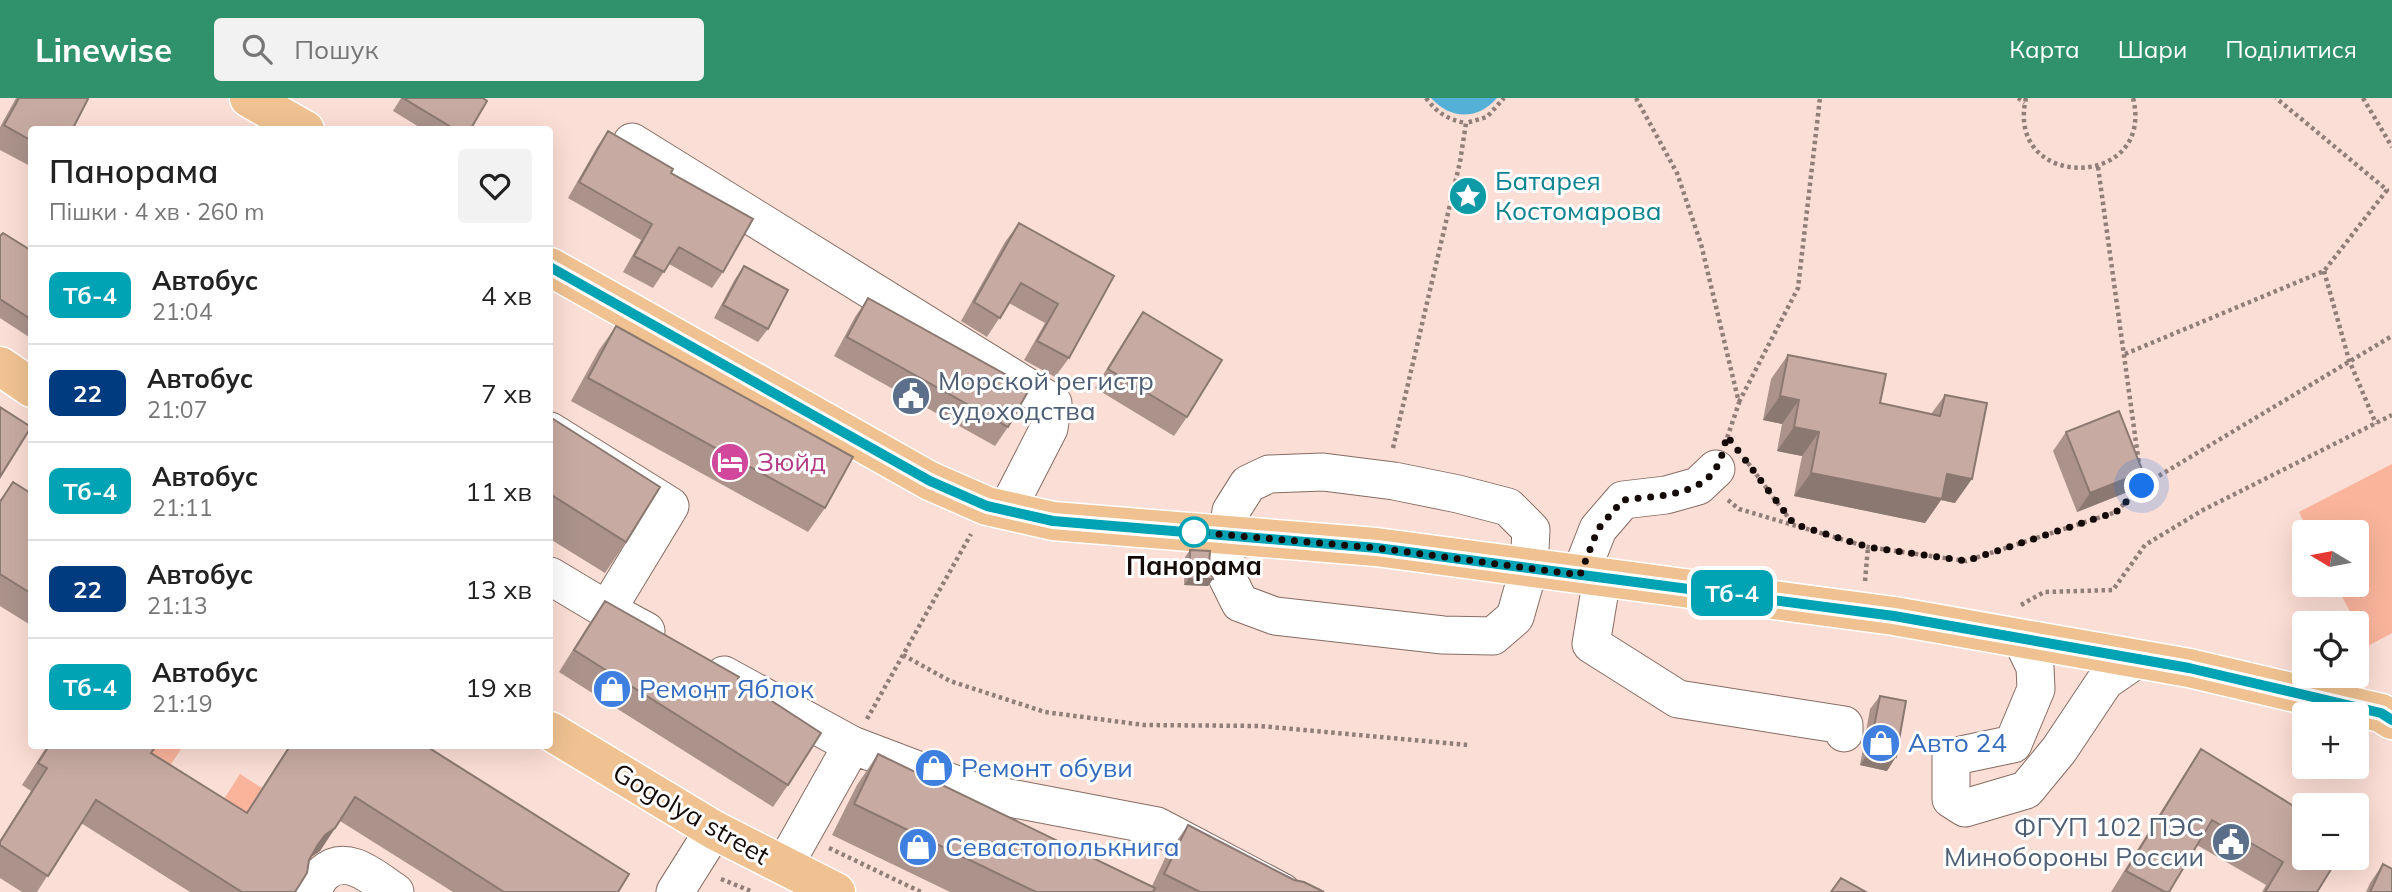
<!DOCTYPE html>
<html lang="uk">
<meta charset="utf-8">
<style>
body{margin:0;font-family:Mulish,sans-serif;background:#f2f2f2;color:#222;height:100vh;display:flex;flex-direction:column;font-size:26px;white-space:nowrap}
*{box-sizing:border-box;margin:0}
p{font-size:23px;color:#767676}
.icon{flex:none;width:38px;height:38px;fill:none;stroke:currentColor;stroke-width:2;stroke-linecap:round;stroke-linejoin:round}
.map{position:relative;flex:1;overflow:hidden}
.details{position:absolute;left:28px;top:28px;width:525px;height:623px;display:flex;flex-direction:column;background:#fff;border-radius:7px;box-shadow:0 7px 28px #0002}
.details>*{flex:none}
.badge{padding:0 14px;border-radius:10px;font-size:24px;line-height:46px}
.needle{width:46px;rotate:280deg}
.controls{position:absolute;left:2292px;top:422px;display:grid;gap:14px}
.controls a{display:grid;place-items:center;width:77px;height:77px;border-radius:7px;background:#fff;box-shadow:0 7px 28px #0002;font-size:35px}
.you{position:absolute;width:35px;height:35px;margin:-18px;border:5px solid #fff;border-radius:50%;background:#1a73e8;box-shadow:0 0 0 10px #1a73e833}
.map>.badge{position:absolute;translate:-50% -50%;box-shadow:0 0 0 4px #fff}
.round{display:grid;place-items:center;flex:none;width:74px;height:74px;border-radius:7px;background:#f2f2f2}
.overview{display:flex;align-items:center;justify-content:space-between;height:119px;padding:0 21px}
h1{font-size:33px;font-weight:600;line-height:52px}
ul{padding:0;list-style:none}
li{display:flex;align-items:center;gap:21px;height:98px;padding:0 21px;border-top:2px solid #e0e0e0}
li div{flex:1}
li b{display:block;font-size:26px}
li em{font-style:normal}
li .badge{min-width:77px;font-weight:700;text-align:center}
header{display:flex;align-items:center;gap:42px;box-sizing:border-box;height:98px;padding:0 35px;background:#30926d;color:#fff}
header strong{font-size:33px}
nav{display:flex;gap:38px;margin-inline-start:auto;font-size:24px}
.search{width:490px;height:63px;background:#f2f2f2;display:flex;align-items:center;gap:18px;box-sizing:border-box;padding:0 24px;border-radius:7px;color:#767676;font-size:26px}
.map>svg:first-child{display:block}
</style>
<header>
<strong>Linewise</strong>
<div class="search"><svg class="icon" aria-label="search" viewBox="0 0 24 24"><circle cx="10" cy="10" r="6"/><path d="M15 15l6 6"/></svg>Пошук</div>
<nav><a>Карта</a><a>Шари</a><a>Поділитися</a></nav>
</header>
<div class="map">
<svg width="2392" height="794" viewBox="0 0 2392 794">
<rect width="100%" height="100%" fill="#fbded5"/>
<path fill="#fab49c" d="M2392 366V535L2368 548 2336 487 2357 486V434H2309L2299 414Z
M154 648H183L166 674 220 707 240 676 262 690 232 738 135 677Z"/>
<path fill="#55b0d8" d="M1431 0H1497C1478 22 1451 22 1431 0Z"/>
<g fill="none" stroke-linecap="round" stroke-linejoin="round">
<g stroke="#866d64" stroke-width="39">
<path id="minor" d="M632 44 1053 305 1049 330 1007 412
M550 333 670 408 607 512 646 533
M1323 374 1394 383 1458 396 1508 409 1531 432 1529 470 1515 519 1493 538 1443 537 1275 518 1240 505 1225 475 1227 437 1231 413 1248 386 1269 376Z
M1580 477 1598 431 1623 402 1666 397 1698 388 1716 371
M550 478 607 512
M1602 480 1591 546 1678 601 1844 627V635
M2022 542 2035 569 2036 591 2013 646 1951 659V701L1965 710 2026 692 2059 652 2105 583 2137 561
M724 577 852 647 973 693 1157 728 1282 794
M784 768 852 647
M312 794C315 788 319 779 324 775 347 754 375 781 395 794
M675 794 714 732"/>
</g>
<g stroke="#fff" stroke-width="41">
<path id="major" d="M249 0 305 32
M550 169 930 383 987 408 1053 423 1376 449 1894 518 2189 570 2381 615 2392 622
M0 268 32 290
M550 633 714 732 836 794"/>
</g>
<path stroke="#927e78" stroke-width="4.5" stroke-dasharray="3.5 3.5" stroke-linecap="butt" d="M1426 0C1437 15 1449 22 1466 25
M1636 0 1677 75 1701 146 1739 305 1726 343
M2018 0 2025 4
M2026 0C2004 94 2156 92 2133 0
M2363 0 2392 49
M2098 69 2142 388
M2324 173 2349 262 2376 326
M2125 256 2324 173 2387 92 2276 0
M1739 304 1798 190 1820 0
M1393 350 1460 64 1466 25 1487 19 1504 0
M1748 365 1793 426
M1728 402 1739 411 1868 449 1966 463 2116 414 2142 388 2392 238
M1865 483 1868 449
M2021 507 2044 494 2113 492 2145 447 2203 412 2392 317
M903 557 950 583 1045 614 1144 627 1260 628 1468 647
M867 621 971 436
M829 750 921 794
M721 781 753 794"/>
<use href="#minor" stroke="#fff" stroke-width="37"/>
<use href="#major" stroke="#f0c291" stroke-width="38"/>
</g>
<path fill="#ab938b" d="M16 0H86L32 32V69L0 52V29Z
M401 0H483L470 32H424L393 13Z
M608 33 671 75 723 174 712 190 669 166 653 190 623 174 641 142 568 100 597 49Z
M1019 125 1114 178 1069 260 1055 279 1024 262 1045 225 1009 205 987 239 961 223 1005 144Z
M0 138 32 153V241L0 220Z
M744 168 768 231 758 244 714 220 735 181Z
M868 200 1008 329 995 348 834 258 855 219Z
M1143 214 1187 319 1174 338 1095 290 1130 233Z
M616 228 825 410 808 434 571 303 599 252Z
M1788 257 1880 305 1931 316 1945 297 1955 405 1941 402 1925 425 1794 398 1802 358 1777 353 1782 326 1763 322 1771 281Z
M550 319 626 444 605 475 550 441Z
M2066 334 2143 374 2130 393 2077 414 2053 353Z
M13 384 32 396V528L0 508V402Z
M1190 452 1209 468 1213 481 1208 488 1184 487 1185 459Z
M605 503 738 581 788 687 773 709 559 574 589 526Z
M1880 598 1887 673 1860 667 1870 611Z
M47 648H156L151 655 246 715 289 648H426L618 794H453L340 723 320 753 311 759 295 794H190L81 725 37 794H22L0 780V742L31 693 22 687Z
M2201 651 2317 794H2262L2266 787 2197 747 2169 794H2111L2185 675Z
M878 656 1152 788 1166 758 1188 727 1294 782 1324 794H950L832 737 857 687Z
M2383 766 2392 794H2366L2370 785Z"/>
<path fill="#8b7871" d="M1780 298 1799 302 1782 326 1763 322Z
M1794 329 1819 334 1802 358 1777 353Z
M2143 374 2130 393 2077 414 2090 395Z
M1811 375 1947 376 1972 381 1955 405 1941 402 1925 425 1794 398Z
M1189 481H1213L1208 488 1184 487Z
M1869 654 1896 659 1887 673 1860 667Z
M335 730 320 753 310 760 317 748 325 737Z"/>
<path fill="#c7aba2" stroke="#8b7871" stroke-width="2" d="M19 0H86L88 1 72 32H32V43L4 27Z
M403 0H483L487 3 470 32H456Z
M608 33 673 71 671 75 753 121 723 174 679 149 664 174 634 158 652 126 579 84Z
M1019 125 1114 178 1069 260 1037 243 1058 206 1021 185 1000 220 974 204Z
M3 135 32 153V222L0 201V138Z
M744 168 788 192 768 231 723 207Z
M868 200 1030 290 1008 329 847 239Z
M1143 214 1222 262 1187 319 1108 271Z
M616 228 853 359 825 410 588 280Z
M1788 257 1886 276 1880 305 1940 318 1945 297 1987 305 1972 381 1947 376 1942 401 1811 375 1819 334 1794 329 1799 302 1780 298Z
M0 309 31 329 0 379Z
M2119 313 2143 374 2090 395 2066 334Z
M550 319 660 389 626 444 550 396Z
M13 384 32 396V496L0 476V404Z
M1190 452 1210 453 1209 468 1213 481H1189Z
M605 503 739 579 738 581 821 635 788 687 574 552Z
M1880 598 1906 603 1896 659 1869 654Z
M49 648H156L151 655 247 715 290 648H426L629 776 618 794H504L355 699 335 730 325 737 317 748 309 762 307 775 295 794H242L96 702 48 778 0 747V744L47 670 38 665Z
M2201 651 2305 715V760H2338L2317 794H2265L2283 764 2212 722 2169 794H2165L2126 773Z
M878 656 1155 790 1153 794H1036L854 706Z
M1188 727 1294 782 1304 784 1324 794H1200L1164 776Z
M2383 766 2392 771V794H2370Z
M1841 780 1866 794H1831Z"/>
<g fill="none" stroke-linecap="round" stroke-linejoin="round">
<g stroke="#fff" stroke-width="16">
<path id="line" d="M550 169 930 383 987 408 1053 423 1377 450 1894 518 2189 570 2381 615 2392 622"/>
</g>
<use href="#line" stroke="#00a3b4" stroke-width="10"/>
<path stroke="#140b08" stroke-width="7" stroke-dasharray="0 12.6" d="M1194 434 1377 450 1580 477 1598 431 1623 402C1652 398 1699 399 1716 370 1722 361 1724 348 1727 338L1794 426 1868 449 1966 463 2116 414 2142 388"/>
</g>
<defs>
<g id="sight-disc" transform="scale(2.0125)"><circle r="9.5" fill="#0f9aa8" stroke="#fff"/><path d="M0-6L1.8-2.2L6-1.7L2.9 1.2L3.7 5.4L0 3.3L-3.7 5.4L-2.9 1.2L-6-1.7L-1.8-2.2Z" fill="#fff"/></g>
<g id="civic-disc" transform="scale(2.0125)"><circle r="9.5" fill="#5c6f8a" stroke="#fff"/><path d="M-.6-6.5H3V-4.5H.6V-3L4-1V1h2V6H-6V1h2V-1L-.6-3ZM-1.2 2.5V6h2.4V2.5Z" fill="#fff"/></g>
<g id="hotel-disc" transform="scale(2.0125)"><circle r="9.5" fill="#d1479c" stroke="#fff"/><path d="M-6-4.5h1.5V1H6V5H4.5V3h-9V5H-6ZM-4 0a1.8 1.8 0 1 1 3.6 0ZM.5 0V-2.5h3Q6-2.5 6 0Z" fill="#fff"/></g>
<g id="shop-disc" transform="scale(2.0125)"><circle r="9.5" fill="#3f7fe0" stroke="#fff"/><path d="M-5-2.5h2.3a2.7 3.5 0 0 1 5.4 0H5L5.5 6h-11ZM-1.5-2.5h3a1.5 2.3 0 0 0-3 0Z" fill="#fff"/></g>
</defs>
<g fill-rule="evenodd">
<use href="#sight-disc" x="1468" y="98"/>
<use href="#civic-disc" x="911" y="298"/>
<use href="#hotel-disc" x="730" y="364"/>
<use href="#shop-disc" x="612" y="591"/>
<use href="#shop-disc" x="1881" y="645"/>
<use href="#shop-disc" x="934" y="670"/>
<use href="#civic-disc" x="2231" y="744"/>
<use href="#shop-disc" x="918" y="749"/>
</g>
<circle fill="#fff" stroke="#00a3b4" stroke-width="3.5" cx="1194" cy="434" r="14"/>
<g text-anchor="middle" stroke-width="6" stroke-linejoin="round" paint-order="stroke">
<g font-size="26" fill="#0d838f" stroke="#fff" text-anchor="start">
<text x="1495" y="92">Батарея<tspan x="1495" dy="30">Костомарова</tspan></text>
</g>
<g font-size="26" fill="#4e5e75" stroke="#fff" text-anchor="start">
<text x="938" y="292">Морской регистр<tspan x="938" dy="30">судоходства</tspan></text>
<text x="2204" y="738" text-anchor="end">ФГУП 102 ПЭС<tspan x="2204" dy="30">Минобороны России</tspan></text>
</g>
<g font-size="26" fill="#b23c85" stroke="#fff" text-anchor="start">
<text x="757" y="373">Зюйд</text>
</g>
<g font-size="26" font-weight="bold" fill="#140b08" stroke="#fff">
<text x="1194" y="477">Панорама</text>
</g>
<g font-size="26" fill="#366cbe" stroke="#fff" text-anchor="start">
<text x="639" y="600">Ремонт Яблок</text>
<text x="1908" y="654">Авто 24</text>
<text x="961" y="679">Ремонт обуви</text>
<text x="945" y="758">Севастополькнига</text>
</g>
<g font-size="26" fill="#140b08" stroke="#fff">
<text transform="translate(691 716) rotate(30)" y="9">Gogolya street</text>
</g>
</g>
</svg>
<div class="controls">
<a><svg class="needle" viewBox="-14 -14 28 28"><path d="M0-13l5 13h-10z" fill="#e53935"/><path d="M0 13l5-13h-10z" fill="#767676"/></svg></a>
<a><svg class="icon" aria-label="locate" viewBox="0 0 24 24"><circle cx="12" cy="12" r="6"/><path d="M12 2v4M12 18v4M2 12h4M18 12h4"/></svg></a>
<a>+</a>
<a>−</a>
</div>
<div class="you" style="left:2142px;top:388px"></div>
<b class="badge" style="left:1732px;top:495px;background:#00a3b4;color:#fff">Тб-4</b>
<section class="details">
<div class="overview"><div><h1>Панорама</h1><p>Пішки · 4 хв · 260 m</p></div><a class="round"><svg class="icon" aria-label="heart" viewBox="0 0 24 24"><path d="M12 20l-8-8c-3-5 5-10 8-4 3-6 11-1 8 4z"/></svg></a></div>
<ul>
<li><span class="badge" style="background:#00a3b4;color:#fff">Тб-4</span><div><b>Автобус</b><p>21:04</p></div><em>4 хв</em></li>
<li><span class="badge" style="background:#003b80;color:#fff">22</span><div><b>Автобус</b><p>21:07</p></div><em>7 хв</em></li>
<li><span class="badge" style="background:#00a3b4;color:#fff">Тб-4</span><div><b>Автобус</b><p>21:11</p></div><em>11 хв</em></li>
<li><span class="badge" style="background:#003b80;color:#fff">22</span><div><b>Автобус</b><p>21:13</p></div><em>13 хв</em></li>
<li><span class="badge" style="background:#00a3b4;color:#fff">Тб-4</span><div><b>Автобус</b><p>21:19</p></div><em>19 хв</em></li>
</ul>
</section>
</div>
